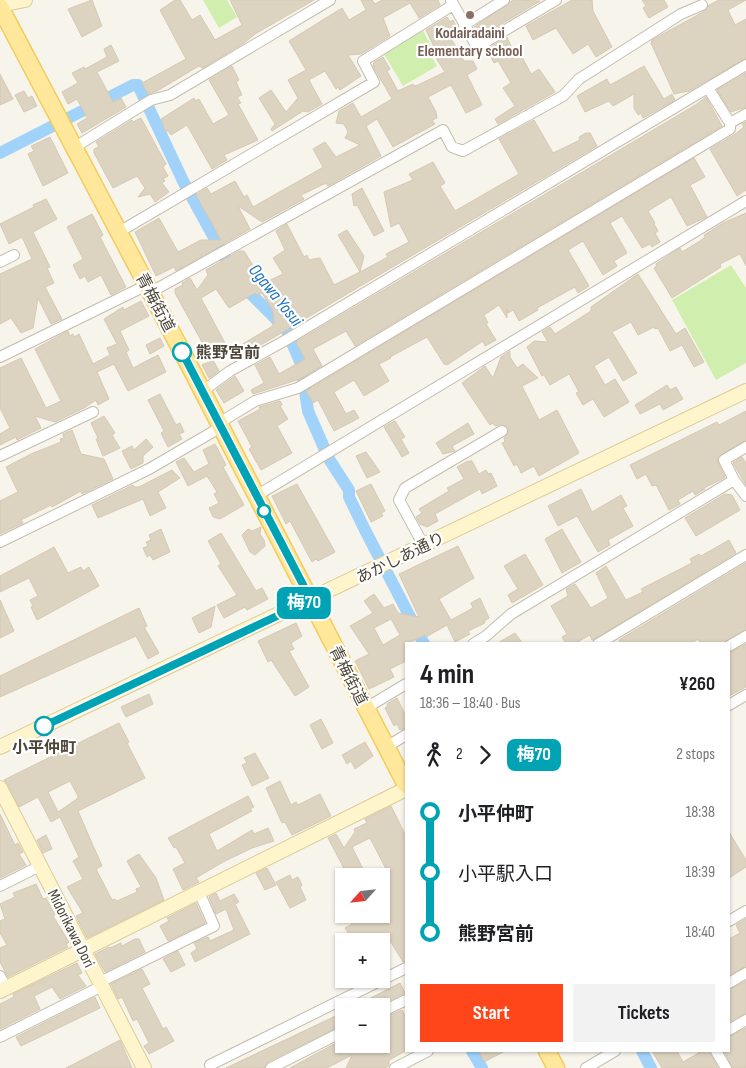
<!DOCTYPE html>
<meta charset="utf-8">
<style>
body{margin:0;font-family:"Sofia Sans Condensed","Noto Sans JP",sans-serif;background:#f2f2f2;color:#202124;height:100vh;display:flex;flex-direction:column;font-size:19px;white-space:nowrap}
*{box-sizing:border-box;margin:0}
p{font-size:16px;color:#757577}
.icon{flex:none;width:28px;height:28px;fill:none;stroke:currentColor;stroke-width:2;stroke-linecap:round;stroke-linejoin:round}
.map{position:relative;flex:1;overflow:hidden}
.sheet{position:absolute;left:405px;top:642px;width:325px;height:410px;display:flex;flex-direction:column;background:#fff;border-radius:0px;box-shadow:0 1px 4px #0004}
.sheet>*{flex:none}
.badge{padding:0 10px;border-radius:8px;font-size:18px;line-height:32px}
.needle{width:32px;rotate:243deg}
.buttons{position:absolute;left:335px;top:868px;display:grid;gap:10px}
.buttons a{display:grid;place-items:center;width:55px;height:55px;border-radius:0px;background:#fff;box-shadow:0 1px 4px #0004;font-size:25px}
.map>.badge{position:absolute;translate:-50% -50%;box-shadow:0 0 0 2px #fff}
.legs{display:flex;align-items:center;gap:8px;height:55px;padding:0 15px;font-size:16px}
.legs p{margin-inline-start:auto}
.head{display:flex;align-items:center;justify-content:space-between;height:85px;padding:0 15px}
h1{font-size:28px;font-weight:700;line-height:38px}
.button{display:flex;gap:10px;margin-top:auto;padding:10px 15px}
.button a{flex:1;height:58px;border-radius:0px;background:#ff461a;color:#fff;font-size:20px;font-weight:700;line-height:58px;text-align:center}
.button a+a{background:#f2f2f2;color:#202124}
ul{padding:0 15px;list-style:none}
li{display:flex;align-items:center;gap:18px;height:60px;font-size:19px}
li i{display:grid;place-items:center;width:8px;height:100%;margin:0 6px;background:currentColor}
li i::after{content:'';width:12px;height:12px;margin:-6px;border:4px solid;border-radius:50%;background:#fff}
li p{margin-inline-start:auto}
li:first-child i{background:linear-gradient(#0000 50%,currentColor 0)}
li:last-child i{background:linear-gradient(currentColor 50%,#0000 0)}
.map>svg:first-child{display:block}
</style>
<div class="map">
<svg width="746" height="1068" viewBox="0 0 746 1068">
<rect width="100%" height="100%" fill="#f7f4eb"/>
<path fill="#d0efaf" d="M203 0H227L237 17 219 28Z
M423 30 431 46 427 49 437 66 403 86 384 54Z
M731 265 746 288V363L716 380 672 300Z"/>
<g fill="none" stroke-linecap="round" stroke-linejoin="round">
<path stroke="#a1d2f9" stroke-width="12" d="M0 153 133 85H138L183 181 228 263 251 294 286 329 301 364 308 411 329 459 349 490V497L365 530 424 644
M472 1051 482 1068
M642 1051 651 1068"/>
</g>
<path fill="#ddd3c1" stroke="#d6c9b1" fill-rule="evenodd" d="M92 0 102 26 82 37 68 9Z
M175 0H180L192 20 200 15 215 40 242 25 230 0H314L255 34 244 43 203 68 199 66 157 91 148 94 142 83 186 59 160 10Z
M361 0H372L375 4 382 0H438L440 5 419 18 410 3 383 18 390 36 361 54 348 55 361 76 340 90 338 87 336 89 325 71 309 80 322 104 308 112 303 111 272 131 271 129 275 124 259 98 271 90 286 112 298 98 288 80 306 70 289 41 342 8 349 20 366 10Z
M513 0 540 1 480 37 474 27Z
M572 0H592L593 11 612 47 596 57 588 44 573 54 556 28 533 40 526 26Z
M642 0H664L668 7 649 18 643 8 646 6Z
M719 0H746L728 10 735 25 746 19V58L689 91 674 94 651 43 652 40 705 11 709 5Z
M447 17 450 22 453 20 458 30 449 35 464 61H473L477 69 467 75 482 105 466 113 451 85 428 97 436 112 437 118 432 120 435 124 393 147 377 119 366 126 381 156 328 186 326 183 301 195 304 199 262 222 238 206 250 229 176 271 174 267 156 276 135 232 159 218 178 252 201 240H221L196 195 207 188 211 194 235 181 244 197 247 195 253 207 320 169 323 167 313 149 325 142 336 157 360 145 345 138 348 132 344 124 336 123 339 111 353 103 361 117 392 99 373 66 374 62 383 57 390 69 387 71 398 91 413 84 414 86 418 85 445 72 430 49 434 47 426 30Z
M507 37 515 56 520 53 531 74 539 69 555 92 498 124 495 119 515 106 503 88 511 83 498 61 494 63 488 52 492 46Z
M111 45 119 61 97 72 113 102 121 98 126 107 82 133 77 124 87 118 77 99 68 104 62 92 78 83 72 73 84 67 85 69 107 57 104 49Z
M232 66 239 80 236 82 242 95 237 97 241 103 238 104 258 140 224 155 227 160 212 169 187 125 171 135 168 131H165L161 119 194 98 195 101 199 99 213 124 229 115 209 80Z
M644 66 664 99 672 94 675 100 643 118 641 113 638 115 634 108V94L613 106 609 101 585 112 577 96 607 79 610 85Z
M746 73V107L731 112 717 90Z
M0 74 13 99 0 105Z
M24 91 28 98 32 96 37 106 24 112 15 95Z
M706 97 722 126 355 346 346 331 313 349 322 366 300 379 253 394 251 390 264 383 255 365 270 357 279 374 305 359 296 342 697 104Z
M141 118 166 164 163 167 168 176 163 179 165 181 162 183 169 192 155 202 150 194 138 197 145 188 137 176 113 188 94 153V149L99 147 96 142 132 120 133 122Z
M534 120 553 153 580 140 579 137 586 133H590L597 146 244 355H240L236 348 271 327 274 323 273 311 262 293 257 295 255 293 229 308 216 289 201 298 226 345 204 357 198 346 203 344 175 293V289L183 285 182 283 190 278 197 290 208 275 206 270 239 251H244L264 283 283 274 273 258 285 250 276 231 287 224 304 257 307 255 309 260 320 258 334 285 360 272 338 235 347 230 360 250 364 256 360 272 388 257 386 254 409 242 399 223 391 227 384 192 413 180 409 174 433 162 445 183 440 186 455 211 519 174 499 139Z
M746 122V190L737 196 710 149 734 135 744 127 742 124Z
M50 137 68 173 43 186 28 154 34 151 31 146Z
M694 158 705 177 690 185 707 217 687 226 671 197 648 211 655 223 654 224 658 231 655 233 660 242 652 247 650 244 642 248 622 216 610 223 627 253 614 261 617 266 603 275 583 241 568 250 589 286 578 293 575 287 537 308 538 310 519 321 513 310 508 313 507 309V318L499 305 484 315 488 323 486 324 496 340 485 346 483 341 447 365 444 364 427 337 390 357 391 358 379 364 389 381 364 396 354 380 334 392 346 414 354 410 359 418 334 431 318 400 313 403 306 391Z
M362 188 384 231 374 236 357 205 354 206 352 194Z
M46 199 57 219 33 232 50 267 47 268 54 283 45 287 62 319 51 324 38 298 33 328 21 333 11 318 0 324V274L32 259 22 237 9 244 0 224 34 207 33 205Z
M746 213V266L740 254 720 264 721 267 672 298 654 268 657 266 656 264 680 248 682 252 700 241 705 237 704 235 723 223Z
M92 214 103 235 100 237 126 287 111 295 101 275 88 282 85 276 80 279 73 265 83 259 67 227Z
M638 274 676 334 685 328 704 362 694 367 682 345 670 351 658 328 655 329 654 327 638 335 631 322 612 332 637 373 623 381 609 357 594 366 605 385 615 379 629 402 604 417 593 399 583 405 576 393 579 392 569 374 550 385 544 375 542 376 527 347 534 341 548 342 542 332 550 327 555 334 591 311V307Z
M141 301 149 316 120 331 129 350 126 352 133 368 158 355 166 372 128 391 114 364 97 372 109 399 98 405 96 400 84 408 55 422 35 416 41 428 17 440 16 437 0 445V434L10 428 0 408V368L21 358 46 408 61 401 35 349 68 331 70 336 73 334 74 337 79 334 93 364 110 355 107 348 117 344 104 319 123 307 124 310Z
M160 338 164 346 150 354 146 345Z
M510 351V357L517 368 523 364 538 378 522 386 539 420 557 410 579 453 539 476 534 466 521 473 517 464 514 466 502 443 505 442 504 438 508 434V427L502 424 495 426 493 423 490 425 462 383 485 366 493 378 501 357Z
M213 360 219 371 209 378 202 365Z
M235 376 244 391 224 403 216 390Z
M667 385 670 390 676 387 683 399 663 410 660 404 640 414 635 405Z
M160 394 176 425 180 423 184 432 179 434 182 439 168 447 161 433 164 431 148 400Z
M280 401 282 405 280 406 288 419 277 426 292 453 261 470 249 449 252 447 238 421 260 409 259 407Z
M746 411V440L718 457V463L725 477 722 479 702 489H705L695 495 693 491 678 500 680 504 669 510 656 485 652 486 646 474 637 479 630 465 717 422 719 425Z
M104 416 115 433 112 435 120 448 103 456 96 439 98 438 91 423Z
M395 421 405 437 401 439 409 453 402 457 384 427Z
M468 423 474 434 452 446 455 451 443 454 436 443Z
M72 430 81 454 104 459 113 479 82 494 81 491 52 507 51 505 21 520 23 523 0 534V501L18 492 6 467 31 454 61 442 60 439 64 438 63 434Z
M146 439 153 447 143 456V463L131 469 122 451 132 446 134 450Z
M215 444 226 465 223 467 244 505 220 519 213 517 209 508 219 503 214 494 217 492 207 476 188 486 176 462 184 458 194 472 209 464 203 450Z
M366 452 380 472 367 478 356 456Z
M742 457 746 463V485L733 463Z
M468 461H472L479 474 486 470 488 474 491 473 497 486 482 494 480 489 435 514 438 521 427 527 420 524 416 517 422 513 419 509 449 491 447 488 464 479 457 467Z
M172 470 180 478 158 492 166 508 150 516 143 499 98 518 92 505 133 485 134 487H139Z
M297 484 335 552 318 561 316 559 312 562 290 521 286 524 272 496Z
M371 484 385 511 381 513 383 516 371 522 356 491Z
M581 489 592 512 621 495 627 506 623 508 633 526 608 540 610 545 598 552 577 516 558 526 548 506Z
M725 494 732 495 740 510 696 536 685 518Z
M261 527 260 534 264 540 265 546 255 555 250 552 242 535 248 529 252 531Z
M161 529 170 552 153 560 150 555 147 557 143 548 148 546 146 542 151 540 149 535Z
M562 529 581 562 562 573 545 539Z
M221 533 256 591 262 588 268 599 247 610 245 607 224 618 217 605 237 595 218 566 221 564 208 541Z
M729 540 736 553 594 639 592 640 590 635 574 644H566L562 637 567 634 551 606 568 596 566 589 575 584 591 608 608 598 596 573 606 566 626 600 643 592 641 589 692 563 690 559 699 554 701 556Z
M458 546 474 578 439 599 451 620 473 608 471 603 480 598 489 618 484 621 485 623 468 631 470 634 455 642 447 625 426 637 425 635 406 644V661L390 669 394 677 369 689 355 661 369 654 350 626 373 613 364 601 374 594 384 608 393 604 398 613 419 617 399 574ZM391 619 400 635 383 645 374 628Z
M54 547 68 573 81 567 83 571 89 567 99 586 37 620 31 607 33 606 30 600 38 596 29 578 0 592V576Z
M525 554 543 585 512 603 508 595 518 589 504 566Z
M746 563V629L723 644H701L698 639 690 644H621L619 640Z
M0 600 14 631 0 638Z
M215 606 211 627 199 633 192 618Z
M139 608 147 626 144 627 159 653 148 659 136 636 0 697V676Z
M296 623 302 636 291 643 294 649 289 651 309 687 295 696 271 660 268 662 258 641Z
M515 633 523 644H496Z
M746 644V687L729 696V653Z
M149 694 153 704 126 717 121 707Z
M397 698 406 716V728L400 730 397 724 394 726 385 708 388 706 387 704Z
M321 719 333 743 322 749 310 725Z
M119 723 129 742 127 743 145 778 78 811 102 866 96 869 112 900 115 899 117 901 137 892 136 889 141 887 127 861 139 854 156 878 164 900 87 938 76 916 83 913 67 887 83 879 73 861 79 857 60 817 51 822 38 797 19 807 4 780ZM70 781 78 796 77 799 58 812 48 792Z
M365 742 373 756 355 769 351 761 347 764 342 755Z
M255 753 269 778 252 786 242 765 247 763 244 758Z
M280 781 291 805 296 802 298 805 320 794 331 816 292 835 285 822 282 823 266 788Z
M248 796 254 807 250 809 252 811 209 834 217 851 252 830 254 834 268 828 274 841 252 848 223 862 196 878 199 882 183 890 173 869 185 863 176 847 174 848 168 838Z
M391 806 406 836V961L403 962 386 934 374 941H353L345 928 352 924 346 914H381V874L387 871 370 838 352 847 365 873 359 876H348L328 838 336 834 344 848 355 832 354 829 367 823 365 819Z
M0 814 15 845 18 843 23 852 19 854 26 865 0 878Z
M729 832 746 860V867L729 878Z
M46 835 52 849 43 853 37 840Z
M267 868 276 885 265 890 256 873Z
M290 875 292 880 298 877 302 885 300 887 306 900 290 908 276 882Z
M36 884 43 899 46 898 55 915 53 916 69 942 66 944 68 947 8 977 0 962V948L7 945 0 933V921L5 919 0 904 15 897 13 893Z
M216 893 220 901 234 894 239 902 235 904 250 934 195 962 191 953 197 949 194 943 208 937 210 941 234 930 226 909 216 914 209 897Z
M196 903 205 923 168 941 160 926 169 921 167 918Z
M746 919V966L729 975V939L740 933 736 925Z
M135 939H139L145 952 105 972 95 954 109 947 110 948 121 943 122 946Z
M178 951 185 965 171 972 163 959Z
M77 963 82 973 78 975 86 986 60 999 52 987 34 996 40 1009 0 1029V1004L14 997 13 994Z
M142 969 150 984 142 988 159 1021 163 1029 166 1027 174 1041 149 1054 144 1046 149 1043 137 1019 133 1021 122 997 118 999 111 984Z
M746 981V1013L729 1022V990Z
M400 983 405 993 377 1006H355Z
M95 997 100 1008 21 1046 16 1037Z
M402 1010 406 1018V1051L389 1060V1066L384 1068H346L352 1055 327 1068H290L334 1044H381V1019Z
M344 1012V1024L268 1062 264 1068H226Z
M746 1028V1068H733L724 1051H729V1037Z
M120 1040 132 1068H66L101 1050Z
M479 1051H505L484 1062Z
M652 1051H677L683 1062 702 1051H709L718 1068H662Z"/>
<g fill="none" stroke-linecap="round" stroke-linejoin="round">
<g stroke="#c4bdac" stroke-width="12">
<path id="street" d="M451 0 477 47 556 0
M464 25 504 0
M708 88 730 123
M75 147 151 100 170 95 330 0
M119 232 374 82 363 61 453 5
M0 262 14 255
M151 292 443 130 452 147 463 151 563 96 579 79 681 14 702 5
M0 357 147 285
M203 391 230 371 286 340 746 65
M219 423 255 401 298 388 730 129V123L746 114
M0 456 93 412
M734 480 724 460 746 447
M256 496 746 201
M0 542 149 469 221 427
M424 546 399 500 405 488 502 431
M473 644 486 636 511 614 734 480 746 496
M598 644 746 555
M729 646 746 636
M729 705 746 695
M366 708 406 684
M386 747 406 735
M0 886 40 866
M729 921 746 911
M0 976 6 988
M100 982 214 926 199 892
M729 983 746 973
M381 1012 406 1000
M729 1030 746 1020
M0 1037 102 986
M716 1051 726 1068
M210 1065 406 968
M271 1068 344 1031
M395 1068 428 1051
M586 1068 615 1051"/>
</g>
<g stroke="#dccc96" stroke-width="16">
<path id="secondary" d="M0 5 25 0
M0 747 746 391
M0 788 144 1068
M0 991 406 789"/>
</g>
<g stroke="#f2cc5d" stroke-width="19">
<path id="primary" d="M0 7 190 367 406 785
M547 1051 556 1068"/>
</g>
<use href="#street" stroke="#fff" stroke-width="10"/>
<use href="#secondary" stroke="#fff5cd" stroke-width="14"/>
<use href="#primary" stroke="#ffe79c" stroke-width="16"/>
</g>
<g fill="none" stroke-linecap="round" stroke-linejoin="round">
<g stroke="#fff" stroke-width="11">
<path id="line-1" d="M44 726 311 600 182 352"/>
</g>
<use href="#line-1" stroke="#00a3b4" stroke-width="8"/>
</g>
<circle fill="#8d6e63" stroke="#fff" stroke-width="2" cx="470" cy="15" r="5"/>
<g fill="#fff" stroke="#00a3b4" stroke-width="2.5">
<circle cx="182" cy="352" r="9"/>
<circle cx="264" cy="511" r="6"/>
<circle cx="44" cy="726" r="9"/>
</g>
<g text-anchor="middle" stroke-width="4.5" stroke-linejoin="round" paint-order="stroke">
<g font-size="16" font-weight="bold" fill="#785e54" stroke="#fff">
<text x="470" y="38">Kodairadaini<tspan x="470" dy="18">Elementary school</tspan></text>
</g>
<g font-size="16" fill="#4d4537" stroke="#fff">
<text transform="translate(156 302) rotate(62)" y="6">青梅街道</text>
<text transform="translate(400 557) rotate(-26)" y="6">あかしあ通り</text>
<text transform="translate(349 675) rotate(63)" y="6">青梅街道</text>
<text transform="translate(72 928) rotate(63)" y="6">Midorikawa Dori</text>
</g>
<g font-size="16" font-weight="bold" fill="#4d4537" stroke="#fff" text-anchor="start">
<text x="196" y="358">熊野宮前</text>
<text x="44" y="753" text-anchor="middle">小平仲町</text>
</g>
<g font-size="18" font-style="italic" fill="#2075bf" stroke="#fff">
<text transform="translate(276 295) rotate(51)" y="6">Ogawa Yosui</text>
</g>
</g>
</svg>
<div class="buttons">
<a><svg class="needle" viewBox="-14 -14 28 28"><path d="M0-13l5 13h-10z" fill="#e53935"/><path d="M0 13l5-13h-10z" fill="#757577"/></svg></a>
<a>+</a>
<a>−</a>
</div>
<b class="badge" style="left:304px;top:603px;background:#00a3b4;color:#fff">梅70</b>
<section class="sheet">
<div class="head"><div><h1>4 min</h1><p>18:36 – 18:40 · Bus</p></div><b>¥260</b></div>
<div class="legs"><svg class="icon" aria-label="walk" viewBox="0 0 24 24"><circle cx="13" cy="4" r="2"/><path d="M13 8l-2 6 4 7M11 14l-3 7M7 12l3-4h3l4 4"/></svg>2<svg class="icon" aria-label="forward" viewBox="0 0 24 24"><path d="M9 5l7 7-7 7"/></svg><b class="badge" style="background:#00a3b4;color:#fff">梅70</b><p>2 stops</p></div>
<ul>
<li><i style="color:#00a3b4"></i><b>小平仲町</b><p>18:38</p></li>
<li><i style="color:#00a3b4"></i><span>小平駅入口</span><p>18:39</p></li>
<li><i style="color:#00a3b4"></i><b>熊野宮前</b><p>18:40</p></li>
</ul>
<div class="button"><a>Start</a><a>Tickets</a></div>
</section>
</div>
